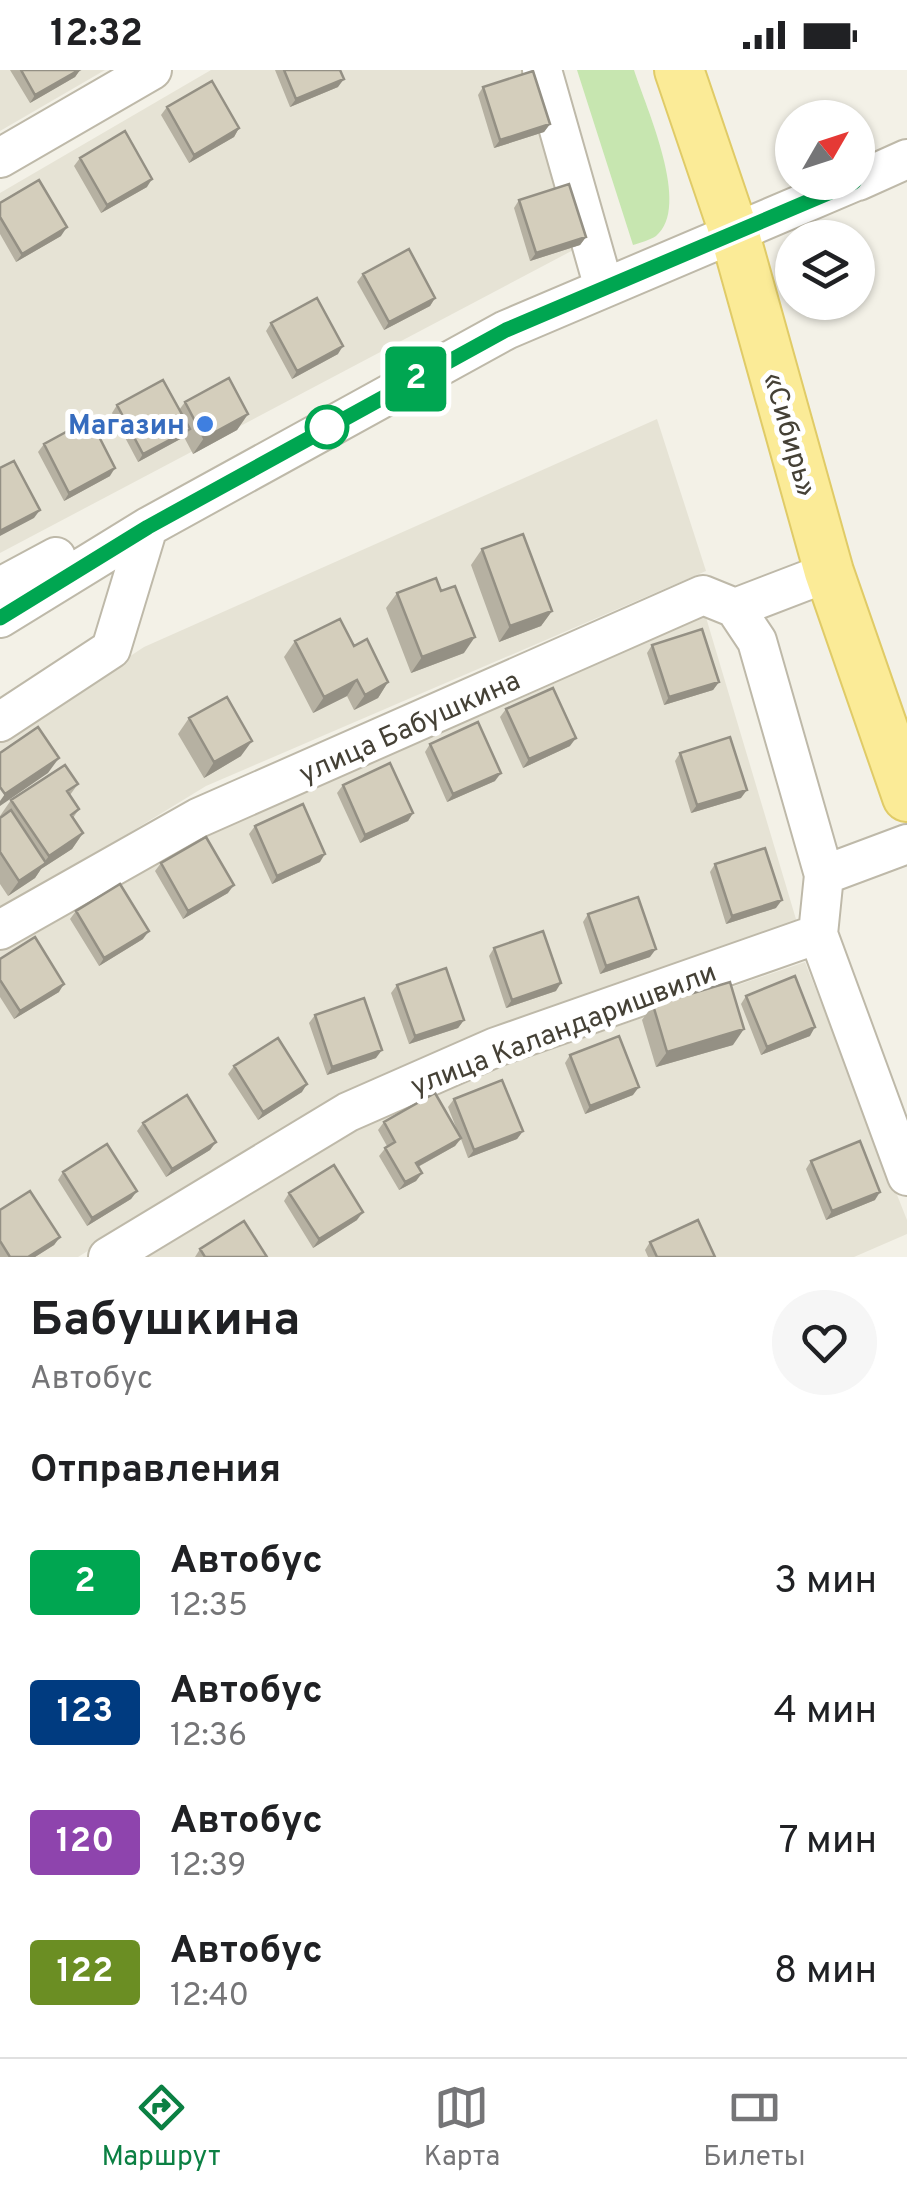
<!DOCTYPE html>
<html lang="ru">
<meta charset="utf-8">
<style>
body{margin:0;font-family:Overpass,sans-serif;background:#f6f6f6;color:#202124;height:100vh;display:flex;flex-direction:column;font-size:38px;white-space:nowrap}
*{box-sizing:border-box;margin:0}
p{font-size:32px;color:#757577}
.icon{flex:none;width:55px;height:55px;fill:none;stroke:currentColor;stroke-width:2;stroke-linecap:round;stroke-linejoin:round}
.map{position:relative;height:1187px;overflow:hidden}
.details{display:flex;flex-direction:column;background:#fff;flex:1}
.details>*{flex:none}
.badge{padding:0 20px;border-radius:8px;font-size:35px;line-height:65px}
.needle{width:65px;rotate:51deg}
.tools{position:absolute;left:775px;top:30px;display:grid;gap:20px}
.tools a{display:grid;place-items:center;width:100px;height:100px;border-radius:50%;background:#fff;box-shadow:0 2px 8px #0004;font-size:50px}
.map>.badge{position:absolute;translate:-50% -50%;box-shadow:0 0 0 5px #fff}
h2{padding:0 30px;font-size:38px;line-height:90px}
.round{display:grid;place-items:center;flex:none;width:105px;height:105px;border-radius:52px;background:#f6f6f6}
.overview{display:flex;align-items:center;justify-content:space-between;height:170px;padding:0 30px}
h1{font-size:48px;font-weight:700;line-height:75px}
ul{padding:0;list-style:none}
li{display:flex;align-items:center;gap:30px;height:130px;padding:0 30px}
li div{flex:1}
li b{display:block;font-size:38px}
li em{font-style:normal}
li .badge{min-width:110px;font-weight:700;text-align:center}
.status{display:flex;justify-content:space-between;align-items:center;height:70px;padding:0 50px;background:#fff;direction:ltr}
.status svg{height:28px;fill:currentColor}
.tab-bar{display:flex;justify-content:space-around;align-items:center;height:140px;border-top:2px solid #e0e0e0;background:#fff;font-size:28px;color:#757577}
.tab-bar a{display:grid;justify-items:center;gap:5px}
.tab-bar .on{color:#0b8043}
.map>svg:first-child{display:block}
</style>
<div class="status"><b>12:32</b><svg viewBox="0 0 49 12"><path d="M0 12V9h3v3zM5 12V6h3v6zM10 12V3h3v9zM15 12V0h3v12zM26 1h20v11H26zM47 4h2v5h-2z"/></svg></div>
<div class="map">
<svg width="907" height="1187" viewBox="0 0 907 1187">
<rect width="100%" height="100%" fill="#f3f1e7"/>
<path fill="#e6e3d5" d="M0 0H105L0 61Z
M211 0H526L579 177 0 483V123Z
M657 349 706 501 206 716 0 842V672L144 577Z
M705 544 798 856 333 1029 78 1187H0V879L200 760Z
M805 892 907 1150V1164L854 1187H148L350 1063 502 996Z"/>
<path fill="#c7e6b0" d="M577 0H634C646 38 692 137 656 166 650 170 640 173 633 175Z"/>
<g fill="none" stroke-linecap="round" stroke-linejoin="round">
<g stroke="#beb9a9" stroke-width="42">
<path id="minor" d="M542 0 604 218
M0 88 152 0
M858 111 907 89
M0 517 56 487
M735 538 757 571 824 805 818 864 907 1106
M0 548 148 457 506 260 854 112
M0 652 111 579 148 457
M824 805 907 774
M0 860 198 748 703 525 735 538 829 502
M108 1187 348 1042 496 977 818 864"/>
</g>
<g stroke="#e0cb67" stroke-width="52">
<path id="major" d="M679 0 735 165 829 502 907 727"/>
</g>
<use href="#minor" stroke="#fff" stroke-width="38"/>
<use href="#major" stroke="#fbeb97" stroke-width="48"/>
</g>
<path fill="#b6b1a2" d="M10 0H80L75 7 30 33Z
M275 0H340L338 17 290 37Z
M483 17 550 54 544 62 494 78 478 25Z
M167 37 239 58 234 67 189 93 161 45Z
M80 88 147 117 101 143 74 96Z
M519 130 586 167 580 175 530 191 514 138Z
M0 133 61 166 16 192 0 164Z
M363 204 435 228 430 236 384 260 357 212Z
M271 253 338 284 292 309 266 261Z
M185 332 248 344 237 360 193 384 184 367 138 392 112 343 117 335 179 340Z
M44 374 110 406 64 431 38 382Z
M482 479 552 541 541 556 499 572 471 495Z
M397 523 464 583 411 603 386 538Z
M295 571 354 576 388 612 378 628 354 640 347 626 313 643 284 587Z
M652 575 719 612 713 620 664 635 647 583Z
M506 639 570 676 523 698 500 647Z
M189 648 241 686 204 708 178 664Z
M430 674 495 711 447 732 425 682Z
M680 683 741 728 691 743 675 691Z
M78 714 70 725 79 739 73 748 83 763 72 779 41 799 35 808 8 826 0 814V746L11 730Z
M343 715 413 743 408 751 360 773 337 723Z
M255 756 320 792 272 814 249 764Z
M161 793 228 823 183 849 155 801Z
M715 794 776 838 726 854 710 802Z
M76 841 143 869 99 896 70 849Z
M588 844 650 887 600 904 583 852Z
M494 878 556 921 506 938 489 886Z
M0 889 59 922 14 949 0 927Z
M397 915 464 950 458 958 409 974 391 923Z
M746 926 810 966 761 985 741 934Z
M653 935 733 975 656 997 642 950Z
M315 945 376 988 327 1005 309 953Z
M570 985 633 1025 585 1044 565 993Z
M234 996 302 1022 258 1050 228 1004Z
M454 1029 523 1061 517 1069 468 1088 461 1069 455 1076 418 1097 422 1103 416 1111 399 1120 379 1086 387 1076 378 1060 384 1052 459 1065 448 1037Z
M143 1053 216 1072 210 1080 166 1107 137 1061Z
M811 1091 875 1130 826 1150 806 1099Z
M63 1102 137 1121 131 1129 87 1156 58 1110Z
M289 1123 357 1150 313 1178 284 1131Z
M0 1140 60 1167 54 1175 35 1187H0Z
M650 1172 715 1187H648L645 1180Z
M200 1179 267 1187H195Z"/>
<path fill="#949084" d="M80 0 75 7 30 33 35 25Z
M344 9 338 17 290 37 296 29Z
M550 54 544 62 494 78 500 70Z
M239 58 234 67 189 93 194 85Z
M152 109 147 117 101 143 107 135Z
M67 157 61 166 16 192 22 184Z
M586 167 580 175 530 191 536 183Z
M435 228 430 236 384 260 389 252Z
M343 276 338 284 292 309 297 301Z
M248 344 237 360 193 384 204 368Z
M190 359 184 367 138 392 143 384Z
M115 398 110 406 64 431 69 423Z
M40 440 34 448 0 466V461Z
M552 541 541 556 499 572 510 556Z
M475 567 464 583 411 603 422 587Z
M357 610 347 626 313 643 324 627Z
M388 612 378 628 354 640 365 625Z
M719 612 713 620 664 635 669 627Z
M576 668 570 676 523 698 529 689Z
M252 671 241 686 204 708 214 692Z
M59 688 48 703 0 736V731L5 724Z
M501 703 495 711 447 732 453 724Z
M747 720 741 728 691 743 697 735Z
M413 743 408 751 360 773 365 765Z
M83 763 72 779 41 799 35 808 8 826 19 811 42 795 49 786Z
M325 784 320 792 272 814 277 806Z
M234 815 228 823 183 849 188 841Z
M782 830 776 838 726 854 732 846Z
M149 861 143 869 99 896 104 888Z
M656 879 650 887 600 904 606 896Z
M561 913 556 921 506 938 512 930Z
M64 914 59 922 14 949 20 941Z
M464 950 458 958 409 974 415 966Z
M815 957 810 966 761 985 767 977Z
M744 959 733 975 656 997 667 982Z
M382 980 376 988 327 1005 332 997Z
M307 1014 302 1022 258 1050 263 1042Z
M639 1017 633 1025 585 1044 590 1036Z
M523 1061 517 1069 468 1088 474 1080Z
M461 1068 455 1076 410 1101 416 1093Z
M216 1072 210 1080 166 1107 172 1099Z
M422 1103 416 1111 399 1120 405 1112Z
M137 1121 131 1129 87 1156 92 1148Z
M880 1122 875 1130 826 1150 832 1141Z
M363 1142 357 1150 313 1178 319 1169Z
M60 1167 54 1175 35 1187H28Z"/>
<path fill="#d4cebc" stroke="#949084" stroke-width="2.5" d="M21 0H79L35 25Z
M284 0H340L344 9 296 29Z
M533 1 550 54 500 70 483 17Z
M212 11 239 58 194 85 167 37Z
M125 61 152 109 107 135 80 88Z
M39 110 67 157 22 184 0 147V133Z
M569 114 586 167 536 183 519 130Z
M409 179 435 228 389 252 363 204Z
M317 228 343 276 297 301 271 253Z
M229 308 248 344 204 368 185 332Z
M163 310 190 359 143 384 117 335Z
M90 349 115 398 69 423 44 374Z
M14 391 40 440 0 461V398Z
M523 464 552 541 510 556 482 479Z
M436 508 441 521 455 516 475 567 422 587 397 523Z
M340 549 354 576 367 569 388 612 365 625 357 610 324 627 295 571Z
M702 559 719 612 669 627 652 575Z
M553 618 576 668 529 689 506 639Z
M227 627 252 671 214 692 189 648Z
M478 652 501 703 453 724 430 674Z
M38 657 59 688 5 724 0 717V683Z
M730 667 747 720 697 735 680 683Z
M390 693 413 743 365 765 343 715Z
M65 695 78 714 67 721 79 739 71 745 83 763 49 786 11 730Z
M303 734 325 784 277 806 255 756Z
M11 740 46 793 19 811 0 782V748Z
M206 767 234 815 188 841 161 793Z
M765 778 782 830 732 846 715 794Z
M120 814 149 861 104 888 76 841Z
M638 827 656 879 606 896 588 844Z
M543 861 561 913 512 930 494 878Z
M35 867 64 914 20 941 0 910V889Z
M446 898 464 950 415 966 397 915Z
M795 906 815 957 767 977 746 926Z
M730 912 744 959 667 982 653 935Z
M364 928 382 980 332 997 315 945Z
M619 966 639 1017 590 1036 570 985Z
M278 968 307 1014 263 1042 234 996Z
M502 1010 523 1061 474 1080 454 1029Z
M435 1023 461 1068 416 1093 422 1103 405 1112 385 1078 395 1072 384 1052Z
M187 1025 216 1072 172 1099 143 1053Z
M860 1071 880 1122 832 1141 811 1091Z
M107 1074 137 1121 92 1148 63 1102Z
M334 1095 363 1142 319 1169 289 1123Z
M30 1121 60 1167 28 1187H10L0 1171V1140Z
M698 1150 715 1187H657L650 1172Z
M244 1151 267 1187H205L200 1179Z"/>
<g fill="none" stroke-linecap="round" stroke-linejoin="round">
<g stroke="#fff" stroke-width="22">
<path id="line" d="M0 548 148 457 506 260 854 112"/>
</g>
<use href="#line" stroke="#00a651" stroke-width="15"/>
</g>
<circle fill="#3f7fe0" stroke="#fff" stroke-width="4" cx="205" cy="354" r="10"/>
<circle fill="#fff" stroke="#00a651" stroke-width="5" cx="327" cy="357" r="20"/>
<g text-anchor="middle" stroke-width="10" stroke-linejoin="round" paint-order="stroke">
<g font-size="28" font-weight="bold" fill="#366cbe" stroke="#fff" text-anchor="end">
<text x="185" y="364">Магазин</text>
</g>
<g font-size="28" fill="#454136" stroke="#fff">
<text transform="translate(791 364) rotate(74)" y="10">«Сибирь»</text>
<text transform="translate(409 656) rotate(-24)" y="10">улица Бабушкина</text>
<text transform="translate(563 958) rotate(-21)" y="10">улица Каландаришвили</text>
</g>
</g>
</svg>
<div class="tools">
<a><svg class="needle" viewBox="-14 -14 28 28"><path d="M0-13l5 13h-10z" fill="#e53935"/><path d="M0 13l5-13h-10z" fill="#757577"/></svg></a>
<a><svg class="icon" aria-label="layers" viewBox="0 0 24 24"><path d="M12 4l9 5-9 5-9-5zM3 14l9 5 9-5"/></svg></a>
</div>
<b class="badge" style="left:416px;top:309px;background:#00a651;color:#fff">2</b>
</div>
<section class="details">
<div class="overview"><div><h1>Бабушкина</h1><p>Автобус</p></div><a class="round"><svg class="icon" aria-label="heart" viewBox="0 0 24 24"><path d="M12 20l-8-8c-3-5 5-10 8-4 3-6 11-1 8 4z"/></svg></a></div>
<h2>Отправления</h2>
<ul>
<li><span class="badge" style="background:#00a651;color:#fff">2</span><div><b>Автобус</b><p>12:35</p></div><em>3 мин</em></li>
<li><span class="badge" style="background:#003b80;color:#fff">123</span><div><b>Автобус</b><p>12:36</p></div><em>4 мин</em></li>
<li><span class="badge" style="background:#8e44ad;color:#fff">120</span><div><b>Автобус</b><p>12:39</p></div><em>7 мин</em></li>
<li><span class="badge" style="background:#6b8e23;color:#fff">122</span><div><b>Автобус</b><p>12:40</p></div><em>8 мин</em></li>
</ul>
</section>
<nav class="tab-bar">
<a class="on"><svg class="icon" aria-label="directions" viewBox="0 0 24 24"><path d="M12 3l9 9-9 9-9-9zM9 14v-3h6M13 9l2 2-2 2"/></svg>Маршрут</a>
<a><svg class="icon" aria-label="map" viewBox="0 0 24 24"><path d="M3 6l6-2 6 2 6-2v14l-6 2-6-2-6 2zM9 4v14M15 6v14"/></svg>Карта</a>
<a><svg class="icon" aria-label="tickets" viewBox="0 0 24 24"><path d="M3 7h18v10H3zM15 7v10"/></svg>Билеты</a>
</nav>
